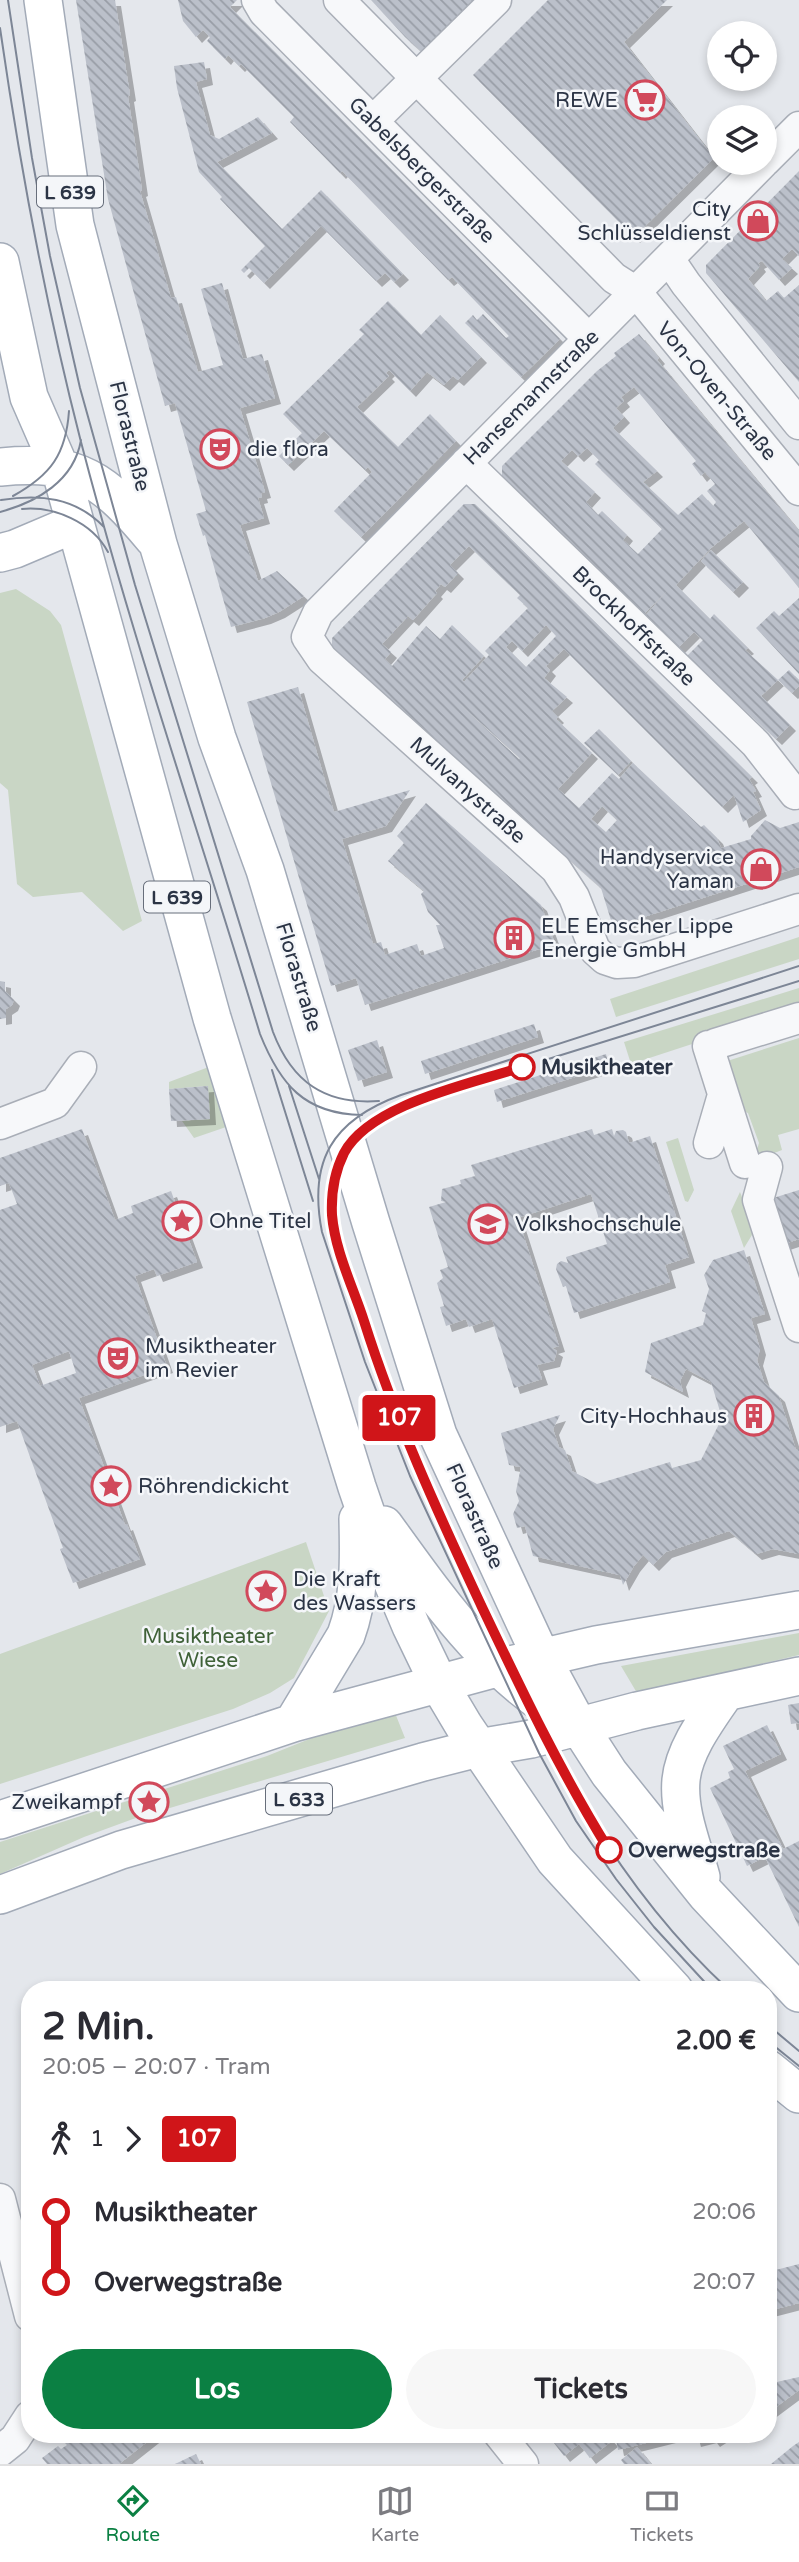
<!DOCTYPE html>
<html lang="de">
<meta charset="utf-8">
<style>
body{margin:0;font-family:"Varela Round",sans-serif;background:#f7f7f7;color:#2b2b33;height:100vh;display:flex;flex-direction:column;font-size:26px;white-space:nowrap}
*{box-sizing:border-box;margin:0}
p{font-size:23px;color:#7c7c81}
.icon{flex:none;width:38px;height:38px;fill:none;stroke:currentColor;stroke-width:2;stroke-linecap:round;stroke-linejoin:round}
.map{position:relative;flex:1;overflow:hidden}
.details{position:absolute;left:21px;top:1981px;width:756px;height:462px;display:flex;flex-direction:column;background:#fff;border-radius:28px;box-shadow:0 4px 10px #0003}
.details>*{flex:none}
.badge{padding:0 14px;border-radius:5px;font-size:24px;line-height:46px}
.controls{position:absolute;left:707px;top:21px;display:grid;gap:14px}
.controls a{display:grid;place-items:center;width:70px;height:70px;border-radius:50%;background:#fff;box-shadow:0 4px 10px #0003;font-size:35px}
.map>.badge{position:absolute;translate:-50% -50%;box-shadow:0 0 0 4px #fff}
.legs{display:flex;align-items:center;gap:10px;height:77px;padding:0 21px;font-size:23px}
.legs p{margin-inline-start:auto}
.overview{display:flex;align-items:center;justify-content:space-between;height:119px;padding:0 21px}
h1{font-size:38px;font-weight:700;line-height:52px}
.cta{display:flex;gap:14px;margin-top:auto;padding:14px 21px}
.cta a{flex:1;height:80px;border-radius:42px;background:#0b8043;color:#fff;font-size:28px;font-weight:700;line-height:80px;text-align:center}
.cta a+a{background:#f7f7f7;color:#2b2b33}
ul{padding:0 21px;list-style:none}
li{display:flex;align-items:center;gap:24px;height:70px;font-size:26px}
li i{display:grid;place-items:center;width:10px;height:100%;margin:0 9px;background:currentColor}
li i::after{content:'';width:18px;height:18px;margin:-9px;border:5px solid;border-radius:50%;background:#fff}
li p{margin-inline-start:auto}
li:first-child i{background:linear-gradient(#0000 50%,currentColor 0)}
li:last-child i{background:linear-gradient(currentColor 50%,#0000 0)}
.menu{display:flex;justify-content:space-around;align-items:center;height:98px;border-top:2px solid #e1e1e2;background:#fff;font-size:19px;color:#7c7c81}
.menu a{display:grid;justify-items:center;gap:4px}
.menu .active{color:#0b8043}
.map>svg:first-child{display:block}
</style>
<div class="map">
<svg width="799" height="2464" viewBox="0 0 799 2464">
<defs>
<pattern id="building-back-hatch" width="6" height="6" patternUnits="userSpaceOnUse" patternTransform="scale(1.75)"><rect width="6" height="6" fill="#bbc0ca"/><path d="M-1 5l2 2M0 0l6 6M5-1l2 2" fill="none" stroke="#989da6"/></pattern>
<filter id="shadow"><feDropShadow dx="6" dy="6" stdDeviation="0" flood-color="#0004"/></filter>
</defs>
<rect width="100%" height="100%" fill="#e4e7ec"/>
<path fill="#c9d6c5" d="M16 589 50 611 61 625 142 921 123 931 82 892 33 897 17 884 8 790 0 783V593Z
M799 937V959L616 1017 610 999Z
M799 988V1009L631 1064 624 1042Z
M799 1038V1129L778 1135 782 1150 759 1159 755 1156 759 1143 748 1113 734 1107 721 1063Z
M214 1065 232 1125 194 1138 182 1121 209 1119 208 1086 169 1089V1082Z
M678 1138 694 1190 688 1202 685 1201 666 1142Z
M740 1192 755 1230 744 1248 731 1211Z
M306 1542 329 1611 294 1678 270 1693 233 1709 0 1784V1654Z
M799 1633V1655L736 1670 640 1698 621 1666Z
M395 1713 405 1738 133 1819 84 1837 0 1874V1842L267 1756 347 1724Z"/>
<path fill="url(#building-back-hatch)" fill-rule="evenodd" filter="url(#shadow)" d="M76 0H115L130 95 128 96 142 190 140 191 171 298 176 297 198 372 223 365 201 289 222 283 243 359 262 354 275 398 240 408 265 492 261 493 262 497 258 498 264 518 240 525 258 581 277 571 304 596 279 612 265 618 231 627 205 535 203 536 196 514 206 511 175 403 165 406 108 199Z
M178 0H237L230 7 560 339 521 377 465 323 473 315 477 320 483 314 506 338 509 336 452 277 448 280 342 171 340 173 290 122 294 117 241 64 239 66 228 55 225 59 207 41 210 37 203 30 196 37 183 21Z
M371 0H476L423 53 405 37Z
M548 0H667L624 42 714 158 634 237 473 75Z
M204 62 207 79 196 82 210 135 219 139 258 117 272 133 217 162 282 229 321 190 403 274 394 282 385 273 376 281 321 226 264 283 249 268 244 273 241 270 265 246 220 199 222 197 199 172 177 88 174 66Z
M799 171V256L792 249 782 259 792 268 779 280 762 261 758 263 760 266 748 279 766 301 778 291 784 298 799 285V382L706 273V265Z
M388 301 421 335 440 315 481 357 458 380 453 376 444 385 427 372 410 391 389 370 386 373 389 376 357 407 398 447 430 414 456 441 361 537 334 511 372 472 368 467 365 470 324 431 288 465 279 456 302 433 283 414 364 334 359 330Z
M639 334 659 358 657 360 799 531V588L744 521 711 548 676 585 710 619 714 614 748 648 745 650 778 680 761 696 790 725 776 739 687 656 703 640 694 632 679 647 646 615 668 590 644 614 502 476V466L597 371 616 356 614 353ZM634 387 696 461 692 464 701 476 705 472 715 484 707 491 716 502 713 506 702 494 678 515 643 482 657 471 613 428 624 417 616 408 624 401 621 397ZM587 448 599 460 595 464 662 529 638 554 623 540 627 535 602 511 598 515 586 502 595 492 561 461 572 450 578 456Z
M464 504H475L493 521 752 777 749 779 756 791 753 792 761 810 743 822 734 795 722 807 564 649 546 666 550 670 544 678 567 697 552 711 558 717 556 719 592 753 558 789 579 808 612 773 619 779 633 763 701 827 704 825 717 838 721 848 751 839V836L765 820 780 828 799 822V867L613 927 601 888 332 648V638ZM469 546 520 595 517 598 528 608 485 651 489 655 464 682 462 680 484 656 452 625 440 639 426 626 392 666 385 659 391 652 382 644 408 616 413 620 437 593 435 591 441 584 445 587 458 573 450 565ZM546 625 556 636 526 667 506 647 512 641 522 651ZM452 697 520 758 519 759ZM602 806 617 820 606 832 591 819Z
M711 550 743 582 733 592 701 561Z
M799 598V674L756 628 774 611 779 616Z
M789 670 799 680V686L792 693 778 680Z
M298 687 334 812 410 790 386 826 342 839 373 944 381 942 385 955 417 944 421 956 444 948 436 925H440L428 912 421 894 424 891 388 861 404 843 397 836 426 803 541 905 555 944 365 1005 356 978 331 986 247 702Z
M599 729 631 761 618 775 584 743Z
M0 981 5 982V991L14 1000 12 1005 6 1009V1018L0 1019Z
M534 1024 538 1037 425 1074 421 1061Z
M377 1040 387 1072 358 1081 348 1050Z
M606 1054 609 1066 497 1102 494 1090Z
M208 1086 210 1119 171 1121 169 1089Z
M82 1129 115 1220 133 1213 131 1206 171 1191 197 1262 157 1276 154 1269 135 1276 167 1367 79 1398 125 1525 127 1524 140 1559 73 1583 60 1549 63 1548 17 1421 0 1427V1210L17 1204 9 1183 0 1186V1158ZM69 1351 76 1373 40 1386 32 1365Z
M592 1129 594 1135 612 1129 614 1136 616 1131 623 1130 626 1132 629 1143 650 1136 689 1257 665 1265 670 1282 574 1313 566 1286 563 1287 556 1269 557 1264 561 1261 568 1263 566 1257 607 1244 591 1194 518 1218 559 1346 552 1348 557 1351 554 1361 537 1365 542 1379 514 1388 492 1319 469 1327 466 1319 446 1326 440 1307 444 1306 437 1283 443 1278 440 1270 448 1267 429 1207 446 1202 441 1201 442 1189 461 1184 460 1180 475 1176 471 1165Z
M799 1190V1239L784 1244 770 1199Z
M744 1250 765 1314 751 1318 760 1349 757 1360 764 1382 779 1396 796 1450 799 1449V1554L773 1549 756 1554 729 1531 666 1552 653 1565 643 1555 634 1566 623 1585 620 1575 533 1556 525 1526 517 1528 513 1514 519 1501 516 1491 521 1467 509 1465 501 1433 560 1415 553 1429 559 1447 565 1450 572 1471 597 1484 670 1462 672 1468 701 1460 722 1418 711 1382 686 1369 680 1381 683 1392 645 1372 651 1343 703 1325 706 1313 702 1311 709 1289 704 1275 713 1260Z
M799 1703V1723L791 1724 788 1705Z
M767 1725 781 1754 745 1771 783 1849 799 1841V1927L765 1857 747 1866 710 1788 730 1778 728 1772 734 1769 723 1746Z
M799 2264V2303L768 2311V2272Z
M799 2377V2390L768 2413V2384Z
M74 2434H157L119 2464H47L42 2458 58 2446 61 2449 67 2445 64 2442Z
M547 2434H606L612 2441 590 2458 579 2444 564 2456Z
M615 2434H678V2435L618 2450Z
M693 2434H725L714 2441 711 2437 695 2441Z
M799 2442V2464H771L793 2446Z
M637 2447 651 2464H624L621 2460Z
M196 2454 201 2464H175Z"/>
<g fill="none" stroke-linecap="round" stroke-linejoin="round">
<g stroke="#a9aeb7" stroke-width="33">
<path id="minor" d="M257 0 264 12 589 339
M339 0 614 278 636 292 799 490
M373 121 496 0
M765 161 799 127
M763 163 318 613 307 637 322 659 556 869 574 897 595 950 605 959 617 963 634 962 799 909
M669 259 686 284 799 424
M466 463 756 744 795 794
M715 1044 799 1018
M708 1046 745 1163
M0 1124 55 1103 81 1067
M709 1143 723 1095
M767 1167 758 1200 799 1327
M0 2199 30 2316
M499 2434 523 2464
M0 2451 15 2439 30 2416"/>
</g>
<g stroke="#a3abb8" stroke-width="40">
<path id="major" d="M43 0 75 225 158 544 217 738 265 870 371 1223 438 1435 541 1657 578 1725 609 1773 706 1894 799 1993
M0 262 29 397 60 468 212 1018 357 1487 378 1548 411 1626 439 1684 464 1726 555 1860 674 1990
M0 467C78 459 106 481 154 539
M0 553 15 549 74 524
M384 1525C439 1601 493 1680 577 1725
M293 1723 346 1635C360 1597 359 1559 358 1519
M0 1820 293 1723 497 1668 596 1645 799 1610
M701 1877C693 1847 678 1812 681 1780 684 1749 708 1718 725 1693
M0 1895 121 1850 423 1762 478 1748 531 1739 637 1711 799 1676
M768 2069 799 2094"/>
</g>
<use href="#minor" stroke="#f7f8fa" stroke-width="30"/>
<use href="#major" stroke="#fff" stroke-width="37"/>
<path stroke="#7d8696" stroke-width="2" d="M8 0 32 158 50 256 80 388 135 585 273 1032C292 1082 325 1105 379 1101
M0 28C20 167 46 306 81 442 133 642 201 837 260 1034 280 1084 304 1114 362 1115
M13 496C51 475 66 454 69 411
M1 500C40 494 75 497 104 527
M22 509C54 506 92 522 108 552
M0 512C37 502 74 481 81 440
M542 1061 799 981
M272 1070 313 1201
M485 1079C393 1109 311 1123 338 1243 377 1371 429 1495 486 1616 553 1757 612 1882 729 1990
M289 1086 319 1179
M712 1990 654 1927 616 1879 576 1821 539 1753 410 1476 365 1362 322 1232C308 1161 332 1120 401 1095L799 966
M768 2025 799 2051
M768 2041 799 2066"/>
</g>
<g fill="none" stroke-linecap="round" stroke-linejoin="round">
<g stroke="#fff" stroke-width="16">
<path id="line-1" d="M522 1067C471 1084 370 1104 344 1153 334 1173 331 1193 332 1215 335 1251 353 1287 364 1321 395 1419 438 1513 481 1605 521 1689 560 1771 609 1850"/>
</g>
<use href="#line-1" stroke="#d01519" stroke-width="10"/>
</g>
<defs>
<g id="supermarket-ring" transform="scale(2.0125)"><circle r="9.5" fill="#f4f6f9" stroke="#d1495b" stroke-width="1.5"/><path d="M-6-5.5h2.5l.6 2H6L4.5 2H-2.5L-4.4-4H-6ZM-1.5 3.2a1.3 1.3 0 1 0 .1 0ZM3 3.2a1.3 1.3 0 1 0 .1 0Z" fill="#d1495b"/></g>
<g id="shop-ring" transform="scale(2.0125)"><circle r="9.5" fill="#f4f6f9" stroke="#d1495b" stroke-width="1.5"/><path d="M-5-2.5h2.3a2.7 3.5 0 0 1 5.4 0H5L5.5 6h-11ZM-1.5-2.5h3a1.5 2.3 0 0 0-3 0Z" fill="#d1495b"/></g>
<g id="theatre-ring" transform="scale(2.0125)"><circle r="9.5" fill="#f4f6f9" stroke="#d1495b" stroke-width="1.5"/><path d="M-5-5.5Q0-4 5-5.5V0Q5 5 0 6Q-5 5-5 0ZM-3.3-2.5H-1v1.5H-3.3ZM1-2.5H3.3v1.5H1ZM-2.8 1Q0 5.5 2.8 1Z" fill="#d1495b"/></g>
<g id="building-ring" transform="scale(2.0125)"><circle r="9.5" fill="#f4f6f9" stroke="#d1495b" stroke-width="1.5"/><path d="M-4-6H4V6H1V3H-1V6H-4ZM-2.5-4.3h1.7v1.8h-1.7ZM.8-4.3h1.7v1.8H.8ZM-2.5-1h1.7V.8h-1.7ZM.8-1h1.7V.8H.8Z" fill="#d1495b"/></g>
<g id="sight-ring" transform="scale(2.0125)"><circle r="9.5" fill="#f4f6f9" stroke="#d1495b" stroke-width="1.5"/><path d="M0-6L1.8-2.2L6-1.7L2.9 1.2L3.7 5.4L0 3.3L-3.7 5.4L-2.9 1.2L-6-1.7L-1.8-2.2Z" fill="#d1495b"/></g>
<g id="university-ring" transform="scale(2.0125)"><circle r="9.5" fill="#f4f6f9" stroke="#d1495b" stroke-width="1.5"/><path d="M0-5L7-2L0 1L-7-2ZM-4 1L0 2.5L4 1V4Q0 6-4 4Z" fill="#d1495b"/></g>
</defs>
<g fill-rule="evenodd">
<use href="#supermarket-ring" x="645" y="100"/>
<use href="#shop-ring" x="758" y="221"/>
<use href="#theatre-ring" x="220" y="449"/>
<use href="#shop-ring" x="761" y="869"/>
<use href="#building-ring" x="514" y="938"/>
<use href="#sight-ring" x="182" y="1221"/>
<use href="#university-ring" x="488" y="1224"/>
<use href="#theatre-ring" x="118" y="1358"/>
<use href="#building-ring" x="754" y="1416"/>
<use href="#sight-ring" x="111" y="1486"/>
<use href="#sight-ring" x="266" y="1591"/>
<use href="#sight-ring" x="149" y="1802"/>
</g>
<g fill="#fff" stroke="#d01519" stroke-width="3.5">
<circle cx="522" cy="1067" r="12"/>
<circle cx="609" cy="1850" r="12"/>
</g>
<g text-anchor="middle" stroke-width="5" stroke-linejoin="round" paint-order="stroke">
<g fill="#f4f6f9" stroke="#676e7b" stroke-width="2">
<rect x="37" y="176.5" width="66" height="31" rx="5"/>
<rect x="144" y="881.5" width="66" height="31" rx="5"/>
<rect x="266" y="1783.5" width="66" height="31" rx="5"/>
</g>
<g font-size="19" font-weight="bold" fill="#2b3445">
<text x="70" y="199">L 639</text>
<text x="177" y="904">L 639</text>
<text x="299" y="1806">L 633</text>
</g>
<g font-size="21" fill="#2b3445" stroke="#f4f6f9" text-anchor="start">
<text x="618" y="107" text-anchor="end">REWE</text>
<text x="731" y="216" text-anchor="end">City<tspan x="731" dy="24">Schlüsseldienst</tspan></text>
<text x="247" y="456">die flora</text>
<text x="734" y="864" text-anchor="end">Handyservice<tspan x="734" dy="24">Yaman</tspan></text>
<text x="541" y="933">ELE Emscher Lippe<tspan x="541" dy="24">Energie GmbH</tspan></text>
<text x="209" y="1228">Ohne Titel</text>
<text x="515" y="1231">Volkshochschule</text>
<text x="145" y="1353">Musiktheater<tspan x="145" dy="24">im Revier</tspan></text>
<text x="727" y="1423" text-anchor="end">City-Hochhaus</text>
<text x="138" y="1493">Röhrendickicht</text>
<text x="293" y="1586">Die Kraft<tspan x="293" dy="24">des Wassers</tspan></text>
<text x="122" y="1809" text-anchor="end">Zweikampf</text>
</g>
<g font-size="21" fill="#2b3445" stroke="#f4f6f9">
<text transform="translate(422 170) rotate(45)" y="7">Gabelsbergerstraße</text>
<text transform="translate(717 391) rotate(50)" y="7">Von-Oven-Straße</text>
<text transform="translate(531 397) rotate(-45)" y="7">Hansemannstraße</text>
<text transform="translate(130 436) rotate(76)" y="7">Florastraße</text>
<text transform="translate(634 626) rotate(44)" y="7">Brockhoffstraße</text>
<text transform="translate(468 790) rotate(42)" y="7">Mulvanystraße</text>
<text transform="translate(299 977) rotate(73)" y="7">Florastraße</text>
<text transform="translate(475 1516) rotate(66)" y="7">Florastraße</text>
</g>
<g font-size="21" font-weight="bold" fill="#2b3445" stroke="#f4f6f9" text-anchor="start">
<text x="541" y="1074">Musiktheater</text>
<text x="628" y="1857">Overwegstraße</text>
</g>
<g font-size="21" fill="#3f6138" stroke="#f4f6f9">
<text x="208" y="1643">Musiktheater<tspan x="208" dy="24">Wiese</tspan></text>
</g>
</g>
</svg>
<div class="controls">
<a><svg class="icon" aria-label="locate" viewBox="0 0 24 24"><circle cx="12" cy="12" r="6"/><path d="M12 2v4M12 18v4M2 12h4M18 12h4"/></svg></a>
<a><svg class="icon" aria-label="layers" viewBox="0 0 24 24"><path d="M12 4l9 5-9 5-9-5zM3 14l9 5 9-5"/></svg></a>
</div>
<b class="badge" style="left:399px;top:1418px;background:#d01519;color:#fff">107</b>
<section class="details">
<div class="overview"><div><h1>2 Min.</h1><p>20:05 – 20:07 · Tram</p></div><b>2.00 €</b></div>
<div class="legs"><svg class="icon" aria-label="walk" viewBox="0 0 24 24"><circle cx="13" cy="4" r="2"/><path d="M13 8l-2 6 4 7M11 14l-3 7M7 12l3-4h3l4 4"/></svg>1<svg class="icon" aria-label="forward" viewBox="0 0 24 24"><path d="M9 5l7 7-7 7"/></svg><b class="badge" style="background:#d01519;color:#fff">107</b></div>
<ul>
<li><i style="color:#d01519"></i><b>Musiktheater</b><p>20:06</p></li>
<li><i style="color:#d01519"></i><b>Overwegstraße</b><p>20:07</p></li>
</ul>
<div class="cta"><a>Los</a><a>Tickets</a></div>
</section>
</div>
<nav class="menu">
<a class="active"><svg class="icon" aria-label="directions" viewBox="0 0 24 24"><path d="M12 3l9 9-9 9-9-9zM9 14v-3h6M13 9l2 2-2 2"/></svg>Route</a>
<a><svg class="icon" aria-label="map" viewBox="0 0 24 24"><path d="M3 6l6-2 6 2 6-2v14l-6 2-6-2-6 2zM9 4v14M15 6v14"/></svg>Karte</a>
<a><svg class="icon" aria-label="tickets" viewBox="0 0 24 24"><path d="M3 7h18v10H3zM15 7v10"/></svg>Tickets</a>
</nav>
